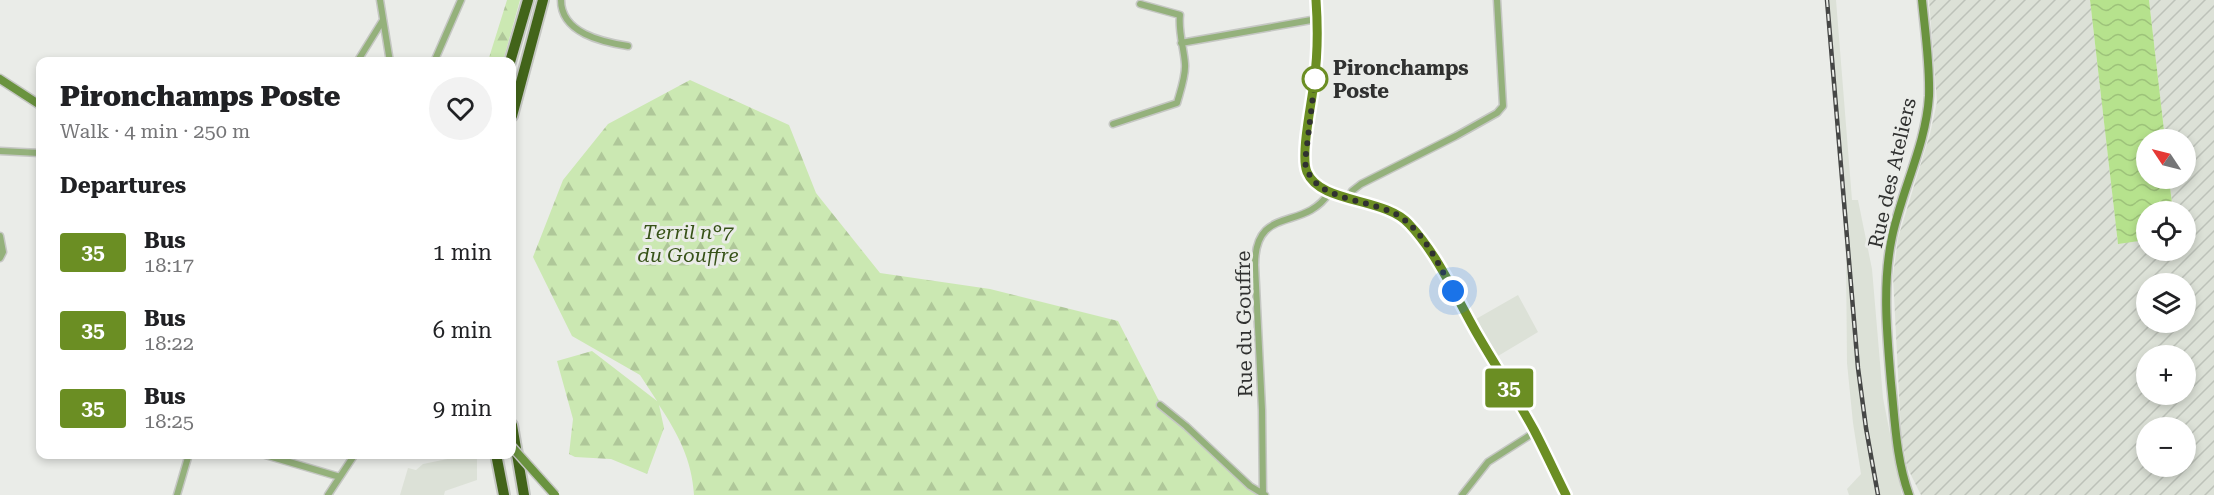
<!DOCTYPE html>
<meta charset="utf-8">
<style>
body{margin:0;font-family:"Roboto Serif",serif;background:#f2f2f2;color:#202124;height:100vh;display:flex;flex-direction:column;font-size:22px;white-space:nowrap}
*{box-sizing:border-box;margin:0}
p{font-size:20px;color:#757577}
.icon{flex:none;width:33px;height:33px;fill:none;stroke:currentColor;stroke-width:2;stroke-linecap:round;stroke-linejoin:round}
.map{position:relative;flex:1;overflow:hidden}
.sheet{position:absolute;left:36px;top:57px;width:480px;height:402px;display:flex;flex-direction:column;background:#fff;border-radius:12px;box-shadow:0 3px 9px #0003}
.sheet>*{flex:none}
.badge{padding:0 12px;border-radius:4px;font-size:21px;line-height:39px}
.needle{width:39px;rotate:305deg}
.buttons{position:absolute;left:2136px;top:129px;display:grid;gap:12px}
.buttons a{display:grid;place-items:center;width:60px;height:60px;border-radius:50%;background:#fff;box-shadow:0 3px 9px #0003;font-size:30px}
.you{position:absolute;width:30px;height:30px;margin:-15px;border:4px solid #fff;border-radius:50%;background:#1a73e8;box-shadow:0 0 0 9px #1a73e833}
.map>.badge{position:absolute;translate:-50% -50%;box-shadow:0 0 0 3px #fff}
h2{padding:0 24px;font-size:22px;line-height:54px}
.round{display:grid;place-items:center;flex:none;width:63px;height:63px;border-radius:32px;background:#f2f2f2}
.overview{display:flex;align-items:center;justify-content:space-between;height:102px;padding:0 24px}
h1{font-size:28px;font-weight:800;line-height:45px}
ul{padding:0;list-style:none}
li{display:flex;align-items:center;gap:18px;height:78px;padding:0 24px}
li div{flex:1}
li b{display:block;font-size:22px}
li em{font-style:normal}
li .badge{min-width:66px;font-weight:700;text-align:center}
.map>svg:first-child{display:block}
</style>
<div class="map">
<svg width="2214" height="495" viewBox="0 0 2214 495">
<defs>
<pattern id="industrial-furrows" width="10" height="10" patternUnits="userSpaceOnUse" patternTransform="scale(1.5)"><rect width="10" height="10" fill="#dce1d7"/><path d="M-1 1l2-2M0 10L10 0M9 11l2-2" fill="none" stroke="#bdc2b9"/></pattern>
<pattern id="forest-firs" width="22" height="20" patternUnits="userSpaceOnUse" patternTransform="scale(1.5)"><rect width="22" height="20" fill="#cbe8b2"/><path d="M5 1l3.5 6h-7zM16 11l3.5 6h-7z" fill="#afc799"/></pattern>
<pattern id="water-waves" width="16" height="10" patternUnits="userSpaceOnUse" patternTransform="scale(1.5)"><rect width="16" height="10" fill="#b6e28d"/><path d="M0 5q4-4 8 0t8 0" fill="none" stroke="#9dc27a"/></pattern>
</defs>
<rect width="100%" height="100%" fill="#eaece8"/>
<path fill="#dce1d7" d="M1825 0H1836L1852 200H1858L1872 269 1883 398 1902 495H1849L1847 489 1861 474 1853 423 1847 363 1846 253Z
M1518 295 1538 332 1498 356 1476 319Z
M472 454 477 455V480L445 491 444 495H400L408 468 416 470 423 464Z"/>
<path fill="url(#industrial-furrows)" fill-rule="evenodd" d="M1929 0H2090L2118 243 2146 240V250H2186V212L2173 211 2169 179 2186 178V140L2165 139 2149 0H2214V495H1921L1907 467 1901 433 1893 276 1898 238 1930 134 1937 102ZM2146 284H2186V322H2146ZM2146 356H2186V394H2146ZM2146 428H2186V466H2146Z"/>
<path fill="url(#forest-firs)" d="M507 0H520L503 61H488Z
M690 80 789 125 816 193 880 273 990 289 1118 321 1159 401 1259 495H694C692 460 678 434 659 405L664 428 647 474 611 459 575 457 569 454 573 419 557 361 592 351 657 401 640 375 572 336 533 257 563 180 608 124Z"/>
<path fill="url(#water-waves)" d="M2090 0H2149L2165 139 2146 140V178L2169 179 2173 211 2146 212V240L2118 244Z"/>
<g fill="none" stroke-linecap="round" stroke-linejoin="round">
<g stroke="#c5c7c3" stroke-width="9">
<path id="street" d="M380 0 390 62
M561 0C561 33 602 42 628 46
M1181 43 1317 19
M357 62 383 20
M434 62 461 0
M1113 124 1177 103C1180 92 1186 76 1185 64 1184 48 1178 32 1180 15L1140 4
M0 151 40 153
M1349 197 1352 191 1361 184 1456 136 1497 113 1503 106 1497 0
M0 236 3 252 0 258
M1160 405 1186 426 1250 486 1265 495
M262 454 340 477
M177 495 189 454
M328 495 355 454
M1263 495 1262 410 1255 265C1255 204 1304 232 1329 193
M1462 495 1488 462 1535 432"/>
</g>
<g stroke="#c5c7c3" stroke-width="11">
<path id="secondary" d="M1316 0C1318 28 1318 54 1314 82 1312 102 1300 154 1307 172 1320 204 1385 197 1409 224 1438 255 1455 295 1476 332 1494 364 1513 394 1532 426 1544 448 1555 472 1566 495
M0 79 40 105
M1909 495C1896 459 1895 421 1891 383 1887 335 1882 284 1892 237 1902 189 1926 145 1929 96 1930 64 1925 31 1922 0"/>
</g>
<g stroke="#c5c7c3" stroke-width="14">
<path id="highway" d="M510 62 528 0
M512 116 543 0
M512 425 524 495
M496 454 504 495"/>
</g>
<use href="#street" stroke="#94b17b" stroke-width="6"/>
<use href="#secondary" stroke="#6a933f" stroke-width="8"/>
<use href="#highway" stroke="#42641a" stroke-width="10"/>
<g stroke="#464746" stroke-width="4.5">
<path id="rail" d="M1827 0 1858 368 1866 428 1878 495"/>
</g>
<use href="#rail" stroke="#eaece8" stroke-width="2" stroke-dasharray="7" stroke-linecap="butt"/>
<g stroke="#c5c7c3" stroke-width="11" stroke-linecap="butt">
<path id="secondary-bridge" d="M512 447 555 495"/>
</g>
<use href="#secondary-bridge" stroke="#6a933f" stroke-width="8"/>
</g>
<g fill="none" stroke-linecap="round" stroke-linejoin="round">
<g stroke="#fff" stroke-width="14">
<path id="line" d="M1316 0C1318 28 1318 54 1314 82 1312 102 1300 155 1307 172 1320 204 1385 197 1409 224 1438 255 1455 295 1476 332 1495 365 1516 397 1534 430 1545 451 1555 473 1566 495"/>
</g>
<use href="#line" stroke="#6b8e23" stroke-width="9"/>
<path stroke="#303130" stroke-width="6" stroke-dasharray="0 10.8" d="M1315 79 1305 162C1312 206 1380 196 1407 222 1428 240 1440 267 1453 291"/>
</g>
<circle fill="#fff" stroke="#6b8e23" stroke-width="3" cx="1315" cy="79" r="12"/>
<g text-anchor="middle" stroke-width="6" stroke-linejoin="round" paint-order="stroke">
<g font-size="20" font-weight="bold" fill="#303130" stroke="#eaece8" text-anchor="start">
<text x="1333" y="75">Pironchamps<tspan x="1333" dy="23">Poste</tspan></text>
</g>
<g font-size="20" fill="#303130" stroke="#eaece8">
<text transform="translate(1892 173) rotate(-77)" y="7">Rue des Ateliers</text>
<text transform="translate(1244 324) rotate(-91)" y="7">Rue du Gouffre</text>
</g>
<g font-size="20" font-style="italic" fill="#375218" stroke="#eaece8">
<text x="688" y="239">Terril n°7<tspan x="688" dy="23">du Gouffre</tspan></text>
</g>
</g>
</svg>
<div class="buttons">
<a><svg class="needle" viewBox="-14 -14 28 28"><path d="M0-13l5 13h-10z" fill="#e53935"/><path d="M0 13l5-13h-10z" fill="#757577"/></svg></a>
<a><svg class="icon" aria-label="locate" viewBox="0 0 24 24"><circle cx="12" cy="12" r="6"/><path d="M12 2v4M12 18v4M2 12h4M18 12h4"/></svg></a>
<a><svg class="icon" aria-label="layers" viewBox="0 0 24 24"><path d="M12 4l9 5-9 5-9-5zM3 14l9 5 9-5"/></svg></a>
<a>+</a>
<a>−</a>
</div>
<div class="you" style="left:1453px;top:291px"></div>
<b class="badge" style="left:1509px;top:388px;background:#6b8e23;color:#fff">35</b>
<section class="sheet">
<div class="overview"><div><h1>Pironchamps Poste</h1><p>Walk · 4 min · 250 m</p></div><a class="round"><svg class="icon" aria-label="heart" viewBox="0 0 24 24"><path d="M12 20l-8-8c-3-5 5-10 8-4 3-6 11-1 8 4z"/></svg></a></div>
<h2>Departures</h2>
<ul>
<li><span class="badge" style="background:#6b8e23;color:#fff">35</span><div><b>Bus</b><p>18:17</p></div><em>1 min</em></li>
<li><span class="badge" style="background:#6b8e23;color:#fff">35</span><div><b>Bus</b><p>18:22</p></div><em>6 min</em></li>
<li><span class="badge" style="background:#6b8e23;color:#fff">35</span><div><b>Bus</b><p>18:25</p></div><em>9 min</em></li>
</ul>
</section>
</div>
